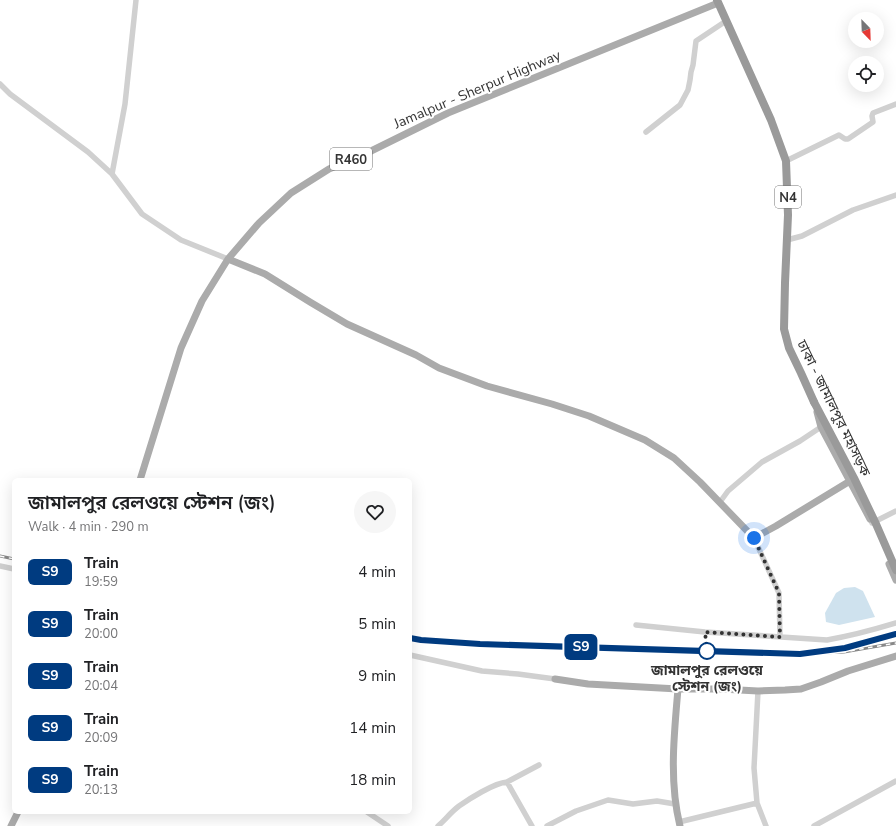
<!DOCTYPE html>
<meta charset="utf-8">
<style>
body{margin:0;font-family:"Nunito Sans","Noto Sans Bengali",sans-serif;background:#f6f6f6;color:#202124;height:100vh;display:flex;flex-direction:column;font-size:15px;white-space:nowrap}
*{box-sizing:border-box;margin:0}
p{font-size:13px;color:#757577}
.icon{flex:none;width:22px;height:22px;fill:none;stroke:currentColor;stroke-width:2;stroke-linecap:round;stroke-linejoin:round}
.map{position:relative;flex:1;overflow:hidden}
.panel{position:absolute;left:12px;top:478px;width:400px;height:336px;display:flex;flex-direction:column;background:#fff;border-radius:6px;box-shadow:0 4px 16px #0002}
.panel>*{flex:none}
.badge{padding:0 8px;border-radius:6px;font-size:14px;line-height:26px}
.needle{width:26px;rotate:157deg}
.buttons{position:absolute;left:848px;top:12px;display:grid;gap:8px}
.buttons a{display:grid;place-items:center;width:36px;height:36px;border-radius:50%;background:#fff;box-shadow:0 4px 16px #0002;font-size:20px}
.you{position:absolute;width:20px;height:20px;margin:-10px;border:3px solid #fff;border-radius:50%;background:#1a73e8;box-shadow:0 0 0 6px #1a73e833}
.map>.badge{position:absolute;translate:-50% -50%;box-shadow:0 0 0 2px #fff}
.round{display:grid;place-items:center;flex:none;width:42px;height:42px;border-radius:21px;background:#f6f6f6}
.head{display:flex;align-items:center;justify-content:space-between;height:68px;padding:0 16px}
h1{font-size:19px;font-weight:600;line-height:30px}
ul{padding:0;list-style:none}
li{display:flex;align-items:center;gap:12px;height:52px;padding:0 16px}
li div{flex:1}
li b{display:block;font-size:15px}
li em{font-style:normal}
li .badge{min-width:44px;font-weight:700;text-align:center}
.map>svg:first-child{display:block}
</style>
<div class="map">
<svg width="896" height="826" viewBox="0 0 896 826">
<rect width="100%" height="100%" fill="#fff"/>
<path fill="#cfe2ee" d="M855 587 863 591 875 617 839 625 826 622 825 613 836 593 844 588Z"/>
<g fill="none" stroke-linecap="round" stroke-linejoin="round">
<path stroke="#d0d0d0" stroke-width="5.5" d="M0 84 10 94 88 152 112 174 142 214 181 240 228 259
M646 132 680 105 688 90 690 80 691 72 693 65 696 41 726 21
M786 161 839 135 845 139H848L873 122 872 116 873 113 896 104
M112 174 125 104 136 0
M787 240 802 236 853 210 896 195
M720 502 728 491 762 462 800 441 821 427
M872 523 896 511
M754 538 779 593 780 637
M0 566 14 569
M636 625 705 632 827 640C851 636 873 630 896 623
M410 655 482 671 518 674 555 679
M758 691 754 768 757 803 766 826
M507 782 532 826
M367 812 388 826
M679 822 757 803
M438 826C445 820 451 812 459 806 469 799 494 783 507 782L539 765
M547 826 576 811 608 800 633 804 657 801 675 804
M814 826 896 781"/>
<path stroke="#ababab" stroke-width="7" d="M228 259 265 274 310 302 347 324 416 355 439 368 487 386 552 404 589 416 645 440 674 458 700 482 754 538 776 526 850 481
M817 412 821 427 870 519
M140 480 181 348 202 301 228 259 259 223 291 193 329 169 369 152 448 113 718 3
M889 564 896 580
M555 679 588 684 678 689H721L758 691 785 690 801 689 821 682 848 671 896 656
M678 689C674 735 669 782 680 826
M11 826 18 812"/>
<path stroke="#9a9a9a" stroke-width="8" d="M717 0 771 120 786 161 788 215 785 283 784 329 789 348 801 373 814 402"/>
<g stroke="#888" stroke-width="3">
<path id="rail" d="M0 556 14 559
M410 638 421 640 480 644 800 654 844 652 896 643
M859 644 896 634"/>
</g>
<use href="#rail" stroke="#fff" stroke-width="1.5" stroke-dasharray="4.5" stroke-linecap="butt"/>
<path stroke="#9a9a9a" stroke-width="8" d="M814 402 854 478 876 524 896 570"/>
</g>
<g fill="none" stroke-linecap="round" stroke-linejoin="round">
<g stroke="#fff" stroke-width="9">
<path id="line" d="M410 638 421 640 480 644 800 654 845 648 896 634"/>
</g>
<use href="#line" stroke="#003b80" stroke-width="6"/>
<path stroke="#333" stroke-width="4" stroke-dasharray="0 7.2" d="M707 651 705 632 780 637 779 593 754 538"/>
</g>
<circle fill="#fff" stroke="#003b80" stroke-width="2" cx="707" cy="651" r="8"/>
<g text-anchor="middle" stroke-width="4" stroke-linejoin="round" paint-order="stroke">
<g fill="#fff" stroke="#707070" stroke-width="1">
<rect x="330" y="148" width="42" height="22" rx="3"/>
<rect x="775" y="186" width="26" height="22" rx="3"/>
</g>
<g font-size="13" font-weight="bold" fill="#333">
<text x="351" y="164">R460</text>
<text x="788" y="202">N4</text>
</g>
<g font-size="14" fill="#333" stroke="#fff">
<text transform="translate(477 89) rotate(-23)" y="5">Jamalpur - Sherpur Highway</text>
<text transform="translate(834 408) rotate(64)" y="5">ঢাকা - জামালপুর মহাসড়ক</text>
</g>
<g font-size="14" font-weight="bold" fill="#333" stroke="#fff">
<text x="707" y="675">জামালপুর রেলওয়ে<tspan x="707" dy="16">স্টেশন (জং)</tspan></text>
</g>
</g>
</svg>
<div class="buttons">
<a><svg class="needle" viewBox="-14 -14 28 28"><path d="M0-13l5 13h-10z" fill="#e53935"/><path d="M0 13l5-13h-10z" fill="#757577"/></svg></a>
<a><svg class="icon" aria-label="locate" viewBox="0 0 24 24"><circle cx="12" cy="12" r="6"/><path d="M12 2v4M12 18v4M2 12h4M18 12h4"/></svg></a>
</div>
<div class="you" style="left:754px;top:538px"></div>
<b class="badge" style="left:581px;top:647px;background:#003b80;color:#fff">S9</b>
<section class="panel">
<div class="head"><div><h1>জামালপুর রেলওয়ে স্টেশন (জং)</h1><p>Walk · 4 min · 290 m</p></div><a class="round"><svg class="icon" aria-label="heart" viewBox="0 0 24 24"><path d="M12 20l-8-8c-3-5 5-10 8-4 3-6 11-1 8 4z"/></svg></a></div>
<ul>
<li><span class="badge" style="background:#003b80;color:#fff">S9</span><div><b>Train</b><p>19:59</p></div><em>4 min</em></li>
<li><span class="badge" style="background:#003b80;color:#fff">S9</span><div><b>Train</b><p>20:00</p></div><em>5 min</em></li>
<li><span class="badge" style="background:#003b80;color:#fff">S9</span><div><b>Train</b><p>20:04</p></div><em>9 min</em></li>
<li><span class="badge" style="background:#003b80;color:#fff">S9</span><div><b>Train</b><p>20:09</p></div><em>14 min</em></li>
<li><span class="badge" style="background:#003b80;color:#fff">S9</span><div><b>Train</b><p>20:13</p></div><em>18 min</em></li>
</ul>
</section>
</div>
